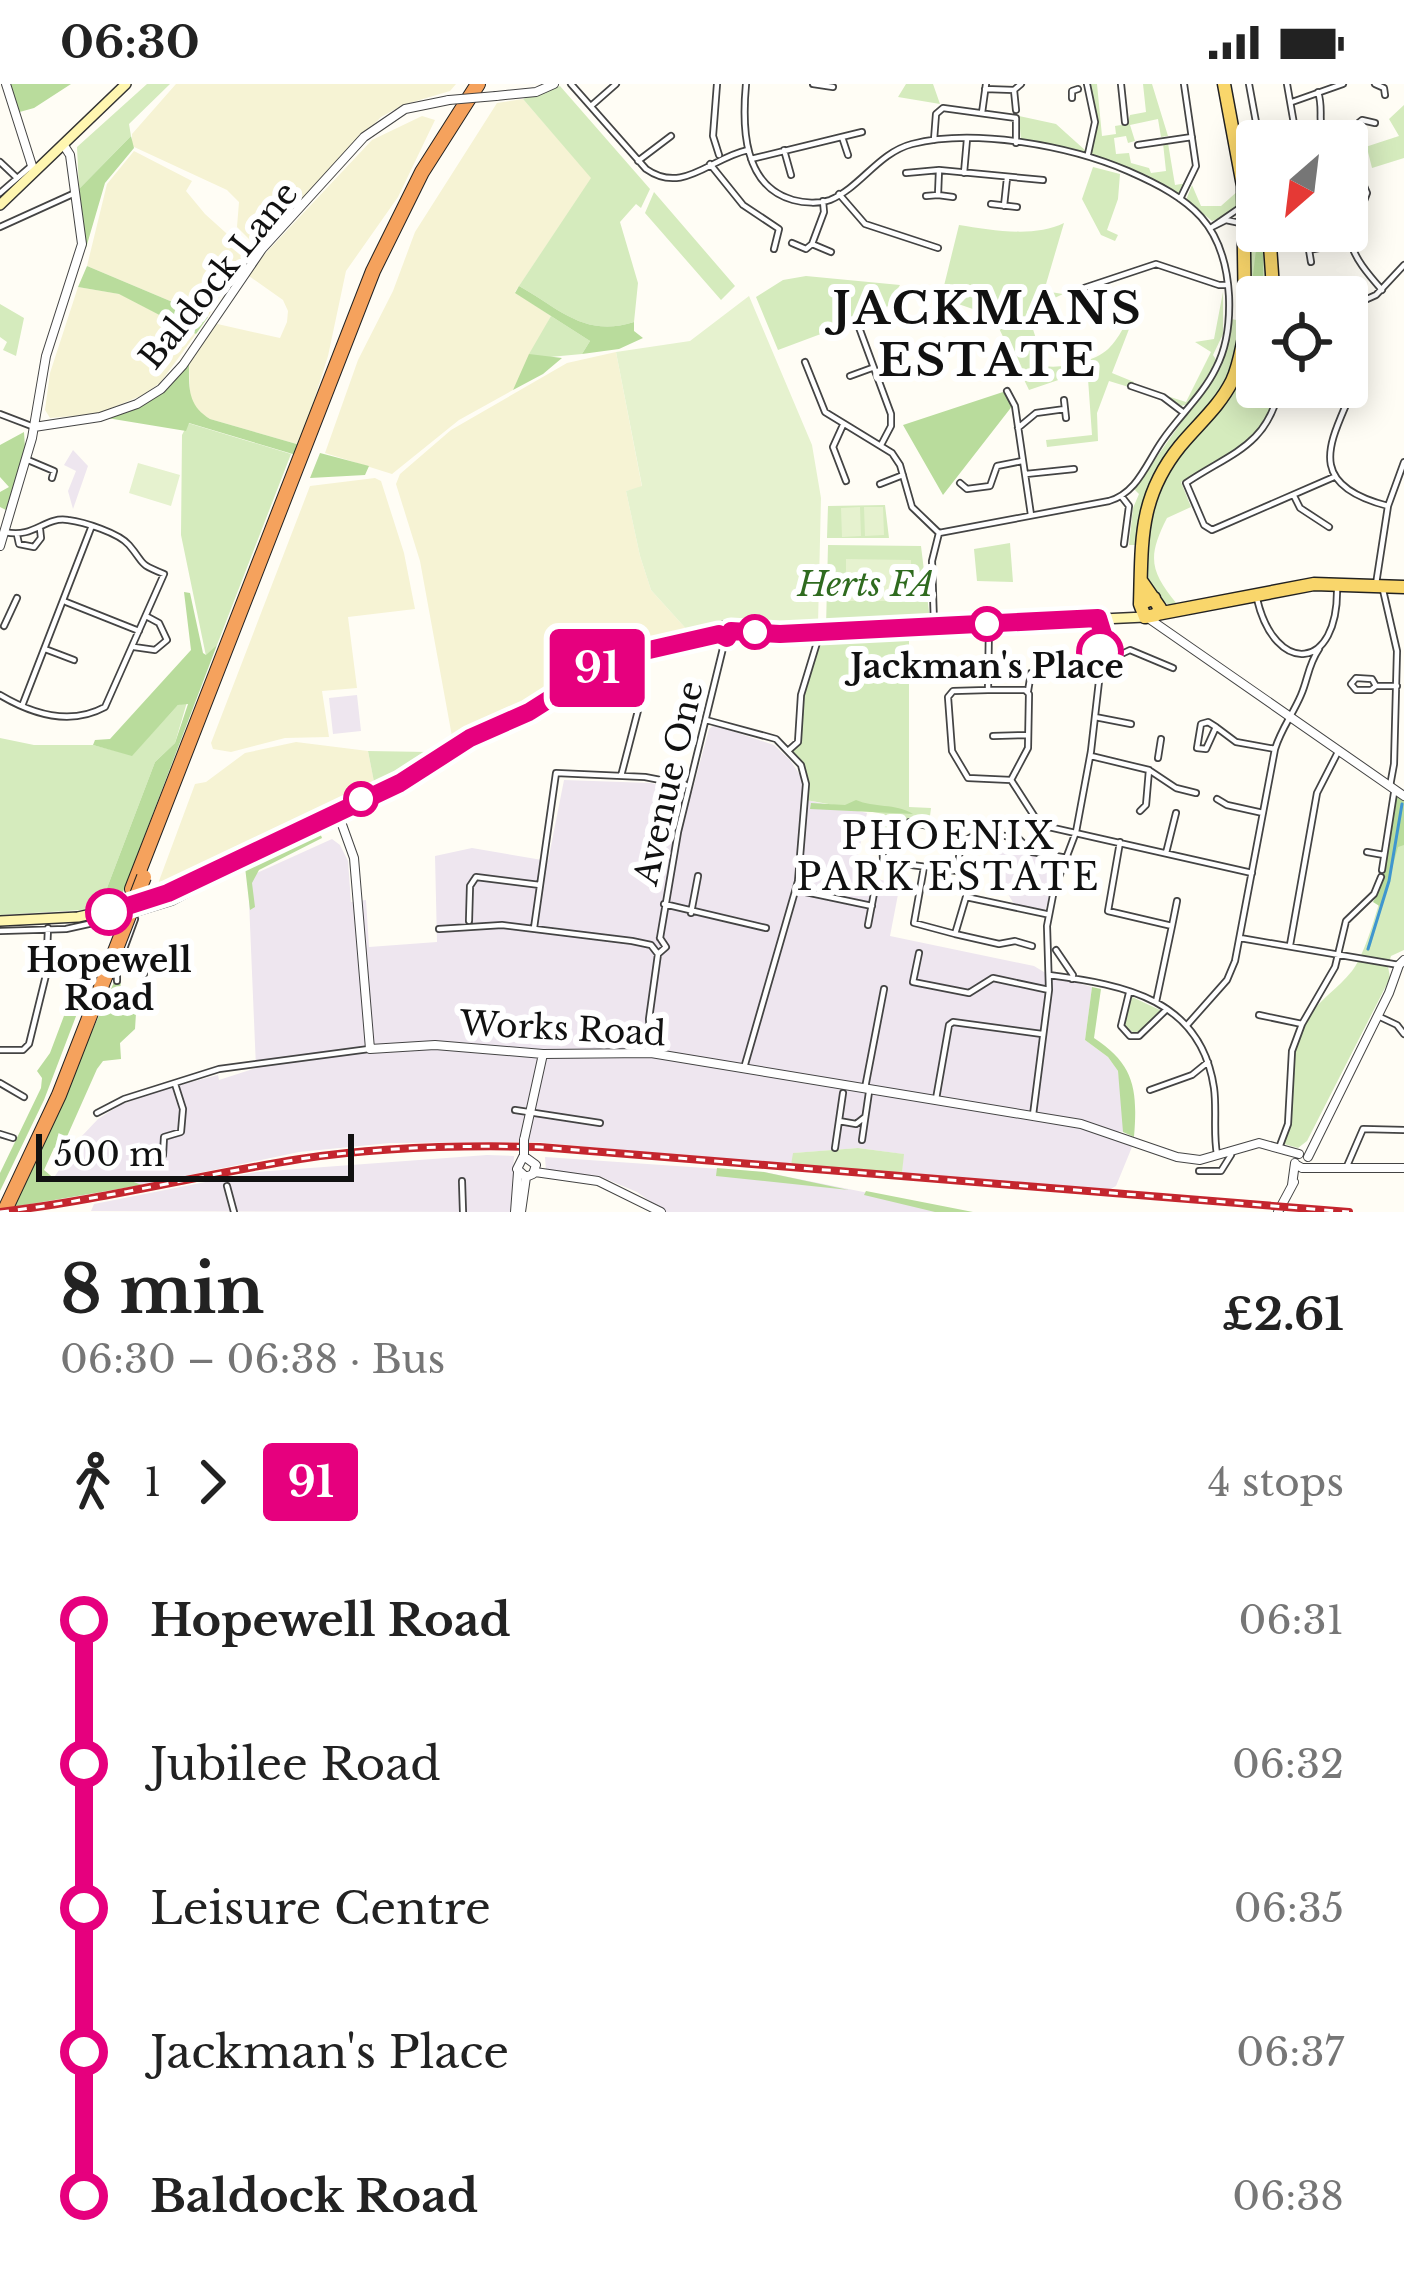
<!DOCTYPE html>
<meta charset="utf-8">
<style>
body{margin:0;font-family:"Libre Baskerville",serif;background:#f6f6f6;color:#222;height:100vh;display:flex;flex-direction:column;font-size:45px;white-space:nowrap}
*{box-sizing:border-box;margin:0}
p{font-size:39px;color:#767676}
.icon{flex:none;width:66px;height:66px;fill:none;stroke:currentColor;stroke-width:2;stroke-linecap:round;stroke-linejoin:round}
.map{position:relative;height:1128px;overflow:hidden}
.details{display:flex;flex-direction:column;background:#fff;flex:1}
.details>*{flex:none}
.badge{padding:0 24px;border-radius:9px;font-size:42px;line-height:78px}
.needle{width:78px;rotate:208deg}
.controls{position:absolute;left:1236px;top:36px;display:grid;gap:24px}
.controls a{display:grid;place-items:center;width:132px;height:132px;border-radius:12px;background:#fff;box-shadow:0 6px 30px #0003;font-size:60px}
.scale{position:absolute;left:36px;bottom:30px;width:318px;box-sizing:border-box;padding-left:12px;border:6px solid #111;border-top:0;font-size:33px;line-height:42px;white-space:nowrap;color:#111;-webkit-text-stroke:9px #fff;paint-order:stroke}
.map>.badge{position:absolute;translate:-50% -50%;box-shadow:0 0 0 6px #fff}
.legs{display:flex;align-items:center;gap:18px;height:132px;padding:0 60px;font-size:39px}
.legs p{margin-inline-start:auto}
.summary{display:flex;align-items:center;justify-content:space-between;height:204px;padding:0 60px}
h1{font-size:66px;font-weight:700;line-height:90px}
ul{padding:0 60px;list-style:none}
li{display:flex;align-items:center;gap:42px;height:144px;font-size:45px}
li i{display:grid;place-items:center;width:18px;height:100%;margin:0 15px;background:currentColor}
li i::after{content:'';width:30px;height:30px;margin:-15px;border:9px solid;border-radius:50%;background:#fff}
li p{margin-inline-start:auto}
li:first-child i{background:linear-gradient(#0000 50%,currentColor 0)}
li:last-child i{background:linear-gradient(currentColor 50%,#0000 0)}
.status{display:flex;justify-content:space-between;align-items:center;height:84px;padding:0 60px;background:#fff;direction:ltr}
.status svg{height:33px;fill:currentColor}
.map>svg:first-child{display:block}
</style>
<div class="status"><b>06:30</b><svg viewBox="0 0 49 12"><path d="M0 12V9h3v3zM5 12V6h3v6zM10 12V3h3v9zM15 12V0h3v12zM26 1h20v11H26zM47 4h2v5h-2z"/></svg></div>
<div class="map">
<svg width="1404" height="1128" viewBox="0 0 1404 1128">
<rect width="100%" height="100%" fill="#fffdf5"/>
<path fill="#eee6ef" d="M73 366 88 382 73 425 68 407 76 387 64 381Z
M357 611 361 647 333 650 329 614Z
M714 641 774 661 790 676 806 700V716L867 729 854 790 900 800 890 852 1034 882 1049 891 1092 903 1085 956 1108 973 1118 987 1124 1029 1123 1048 1119 1047 1116 1055 1132 1063 1116 1102 1107 1107 902 1089 903 1070 858 1064 794 1069 791 1081 535 1058 390 1059 299 1068 142 1101 123 1094 55 1092 81 1053 98 1035 120 1021 164 1005 218 991 219 996 256 984 248 793 332 755 340 761 348 777 351 818 366 816 369 863 437 858 435 772 472 764 548 777 564 696 651 699 692 708 709 645Z
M996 764 1063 777 1045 826 1014 820 1005 805 989 802Z
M487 1071 514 1072 511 1128 91 1127 94 1120 256 1088Z
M545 1073 764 1088 963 1128H665L637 1108 599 1092 546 1087Z"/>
<path fill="#f6f3d4" d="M176 0H456L450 7 403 21 381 33 257 163 237 143 239 118 227 106 132 62V50Z
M523 15 592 94 515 208 551 232 513 306 459 336 392 390 325 369 358 276 393 207 415 148 497 19Z
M422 32 435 36 398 113 346 187 328 272 300 361 210 335 198 328 190 315 189 279 213 239 280 254 287 238 288 227 283 216 246 190 372 56Z
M134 67 192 97 186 107 205 130 246 167 208 233 87 182 107 100Z
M78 203 120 210 196 250 160 299 143 311 97 330 50 334 45 326 50 289Z
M616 268 642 403 626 407 640 472 651 506 689 548 683 556 610 573 527 626 453 658 420 477 396 400 400 390 451 346 567 279Z
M375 394 381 397 404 469 415 525 348 533 357 604 322 607 329 653 285 654 231 668 213 665 211 659 310 402Z
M296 658 368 667 375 703 160 804 159 797 195 700 206 698 245 669Z"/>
<path fill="#d5ebbd" d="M147 0H170L129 40 131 52 79 105 77 63Z
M906 0H933L940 20 898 13Z
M1089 0H1097L1102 52 1116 50 1115 42 1127 40 1130 31 1146 28 1143 0H1152L1168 52 1161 53 1158 35 1130 41 1135 57 1128 59 1126 52 1114 54 1116 70 1129 69 1131 79 1149 84 1151 89 1166 87 1163 59H1168L1175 101 1187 99 1180 110 1091 71 1097 40Z
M560 2 650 105 641 124 636 120 620 138 638 199 634 238C585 254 560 225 519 202L591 94 523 15Z
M1404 21V74L1372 84 1368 68 1347 75V69L1399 52 1389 35Z
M1019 32 1056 40 1086 67 1082 69 1021 57Z
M1093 83 1120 90 1118 115 1107 146 1118 151 1115 157 1101 151 1082 115Z
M1192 101 1201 122H1221L1239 106 1240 120 1234 129 1212 137 1186 116Z
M1257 107 1255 164 1263 205V147H1266L1272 202 1262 213 1251 211 1248 201V111Z
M654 108 735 202 721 216 645 129Z
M1064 139 1044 207 1063 210 1027 227 1045 282C1062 285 1098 277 1110 263 1117 256 1122 246 1127 238L1131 240 1112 289 1134 298 1132 304 1109 297 1097 329 1098 357 1047 363 1046 356 1092 351 1088 295 1071 296 1070 292 1029 306 993 232 941 214 959 141C991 146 1034 154 1064 139Z
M806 192 900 201 880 235 877 229 778 266 756 213 783 196Z
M1223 208V250L1213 271 1217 277 1189 320 1181 322 1167 312 1186 318 1211 268 1195 258 1214 255Z
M0 220 24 234 16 272 3 266 7 258 0 253Z
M1257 224V303H1278C1265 354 1226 376 1181 398L1191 423 1167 434C1147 473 1150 487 1177 520L1172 523C1123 495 1149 417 1175 379 1191 355 1214 338 1229 313 1246 284 1247 255 1257 224Z
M551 232 590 257 582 270 539 274 529 270Z
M1231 235 1242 237 1241 257 1230 295 1143 424 1136 461H1129L1133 424 1139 410 1134 405 1217 288 1226 265Z
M188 339 291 370 217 561 206 572 181 451 182 351Z
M885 421 889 454H827L828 422Z
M1010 459 1013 498 977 497 974 465Z
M828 461 921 462 930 536 826 543Z
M909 542V723L931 724 929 740 907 736 890 750 881 748 884 730 806 716 801 681 789 666 798 658 801 611 820 550Z
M187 618 175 659 155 678 99 825 0 831V654L34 661H93L132 671 178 621Z
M368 667 429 668 430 670 375 703Z
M1404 719V866L1391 872 1388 882 1390 894 1307 1057 1298 1064 1284 1060C1296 1023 1285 978 1303 942 1315 918 1336 907 1352 887 1373 862 1395 755 1404 719Z
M1130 912 1162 927 1137 951 1123 941Z
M858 1064 904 1070 902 1089 791 1081 793 1069Z"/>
<path fill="#b9dc9c" d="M7 0H71L34 24 16 29Z
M131 52 134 64 105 99 86 164 79 105Z
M1255 120 1257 147H1263V205L1255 206 1252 200 1257 157 1253 137Z
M87 182 208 233 196 250 119 210 78 203Z
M519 202C560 225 585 254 634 238V247L643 254 619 265 582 270 590 257 515 209Z
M529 270 562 274 543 290 513 306Z
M189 279C189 303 187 321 210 335L300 361 296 371 189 339 186 347 107 334C140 324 168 307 189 279Z
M1003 308 1013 321 943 411 903 341Z
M24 348 25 364 6 426 0 423V408L9 403 0 393V361Z
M320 369 369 382 365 391 310 394Z
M184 508 190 509 203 569 206 571 217 561 117 824 99 825 155 678 175 659 188 620 178 621 132 672 93 661 95 656 110 655 191 566Z
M1397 711 1404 716V761L1398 763 1369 867 1366 866 1381 823 1373 818C1393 790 1383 743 1397 711Z
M856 716C874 724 895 719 913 730L810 725 811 719 845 721Z
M320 749 322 754 259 786 252 799 255 823 250 826 245 783Z
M120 885 121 912 137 913 135 945 120 959 121 975 103 977 97 985 65 1057 54 1064 44 1086 56 1096 123 1094 142 1101 13 1123Z
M79 892 91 893 44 1016 0 1107V1089L41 1004 42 994 37 987 50 969Z
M1092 903 1101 905 1094 954C1134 980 1138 1005 1134 1053L1123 1048 1118 987 1108 973 1085 956Z
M717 1084 764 1088 849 1106 716 1092Z
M866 1107 973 1128H935L864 1111Z"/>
<path fill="#e6f2cf" d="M749 212 812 361 821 414 818 540 772 545 748 538 689 548 651 506 640 472 626 407 642 402 616 268 690 257Z
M138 379 180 391 171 422 129 409Z
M860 423 861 452 842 453 841 424Z
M864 423H883L884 451 865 452Z
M846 475 911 476V517H846Z"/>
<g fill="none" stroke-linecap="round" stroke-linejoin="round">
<path stroke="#3f96cf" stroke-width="3" d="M1368 865 1389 797 1402 720"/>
<g stroke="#444" stroke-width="8">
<path id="minor" d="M571 0 646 85C683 111 710 74 748 66
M717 0 713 52 719 71
M746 0C742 43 743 102 793 116 804 119 819 120 830 116 861 103 878 69 912 60 975 44 1070 62 1128 87 1192 115 1225 140 1229 212 1230 236 1227 263 1216 284 1203 311 1179 332 1162 357 1146 380 1137 409 1109 417L939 449 932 477 934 540
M813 0 833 3
M1087 0 1095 38 1088 70
M1121 0 1125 38
M1249 0 1258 49
M1287 0 1297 57
M1375 0 1384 4 1385 11
M985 5 1014 6 1021 0
M1014 6 1016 26
M1318 8C1324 25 1317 39 1324 54
M1072 14V7L1078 5
M1292 18 1343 0
M591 22 616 0
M982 29 986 0
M842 53 848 71
M934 56 936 30 943 24 1016 34V59
M1325 56 1347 48 1362 36 1375 39
M1138 61 1192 53
M784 66 791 91
M751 75 862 48
M638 77 671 52
M0 78 16 93
M710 80 743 121 779 145 774 165
M939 86 938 111 953 113
M906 89 939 86 1043 96
M964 89 967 55
M0 109 30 83
M839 110 865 140 938 164
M926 112 938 111
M1180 115 1196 82 1184 0
M823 117 824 128 812 160 831 168
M991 120 1017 123
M1004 122 1007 94
M1349 126 1362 122 1367 109 1364 102 1355 100 1349 107C1348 160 1346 165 1382 206
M0 143 75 109
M1212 143 1241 123
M1212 143 1226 136 1240 139
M1307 148 1309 166
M792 159 806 165 812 160
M1311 178 1309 166 1349 158
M1084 204 1156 180 1219 201H1227
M1356 221C1360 233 1364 246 1364 259 1362 327 1275 393 1388 422
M1347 224 1376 211 1404 181
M857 238 891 330V342L881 361
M805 278 825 328 892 369 900 381 912 423 939 449
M850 292 872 284
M1131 302 1163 313 1184 329
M1280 303C1267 363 1230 369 1186 399L1204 441 1212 446 1334 393
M1007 307 1015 322 1031 431
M1064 316 1066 334
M0 330 34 343
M843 341 833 363 846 397
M1018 344 1036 329 1065 325
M28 376 54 387 52 394
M1026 390 1074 385
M960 399 967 405 990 402 997 382 1022 377
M880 400 903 391
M1294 412 1300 424 1329 443
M1122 413 1129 422 1124 460
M17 451 19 460 34 463 41 454 40 445
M1376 500 1388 422 1404 378
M1383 506 1397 567 1394 680 1390 702
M1257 515C1275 592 1339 588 1337 503
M66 518 139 547
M989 540 988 606 953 607 948 613 952 667 968 694 1011 696 1040 741 1252 789
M4 542 17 514
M134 563 155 566 167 556 159 539 146 532
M45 565 74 576
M1101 574H1113L1130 566 1173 584
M1376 602 1372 595 1356 594 1351 600 1356 606H1371L1376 602H1397
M989 606H1025L1029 610 1028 664 1011 696
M1028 607 1031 589
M0 611C32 630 70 642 105 623L164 490C137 479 146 481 129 461 119 449 84 438 68 436 45 432 34 455 5 448
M22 622 91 444
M1095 633 1131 640
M706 636 776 655 801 681 806 700 798 797 744 984
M1216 643 1208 638 1201 640 1197 664 1206 665 1216 643 1236 658 1275 665
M993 652 1028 651
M789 666 798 658 801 611 819 552
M1091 672 1149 686 1176 704 1196 709
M1158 674 1161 655
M621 692 641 615
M1217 715 1227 721 1263 729
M1140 727 1146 721 1149 686
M1120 758 1108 827 1172 842 1156 918
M1367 768 1384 771
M1166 769 1176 729
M924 783 914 839 955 850
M1382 786 1394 709
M957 787 889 778 883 775C881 756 893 746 909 738L948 746 961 759
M796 806 872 822
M966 813 955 850 999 860 1015 857 1032 862
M664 820 766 844
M136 829 172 818 232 786
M691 829 698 792
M1046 830 966 813 970 793 957 787 961 759 980 748 1018 754 1032 768 1068 774
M469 837 470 802 476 793 540 801
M868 841 875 804
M1172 842 1177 817
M534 844 556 689 645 693 686 701
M439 845 502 841 632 857 651 861 658 870 666 863 660 854
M0 847 66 845 125 832
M660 854 678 748 725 556
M1240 854 1399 881
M1290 861 1317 709 1339 666
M1056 866 1073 891 1072 895
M124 869 144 880V890
M919 869 913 898 969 909 993 894 1049 906
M1049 891C1125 901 1201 915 1214 1004 1217 1026 1213 1049 1217 1070
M117 897V884L135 835
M1129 909 1121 942 1130 952H1139L1167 925
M1259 931 1302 940
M1380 933 1397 941 1404 950
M1188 940 1227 896 1235 877 1275 665C1281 645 1293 630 1301 611 1308 595 1308 581 1319 565
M0 966H23L29 960 46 891 48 844
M651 969 649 935 658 870
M0 999 24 1013
M865 1004 884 905
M1150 1006 1192 991 1208 978
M936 1015 949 941 953 938 1042 950
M515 1026 600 1039
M97 1029 124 1015 219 985 369 965
M1033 1031 1049 906 1047 842 1054 806 1076 748 1091 667 1106 536
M839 1037 856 1040 865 1033
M0 1050 13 1054
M862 1056 869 1008
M835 1064 843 1009
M1279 1064 1288 1040 1292 967 1302 940 1335 883 1346 837 1374 810 1381 793
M136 1074 163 1071 164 1053 181 1048 183 1025 175 1000
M1347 1082 1363 1045 1404 1046
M1199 1087H1221L1231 1071
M462 1097 463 1128
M227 1102 234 1128"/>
</g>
<g stroke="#444" stroke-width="10">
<path id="tertiary" d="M6 0 34 88
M496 12 536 8 554 0
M34 343 100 333 137 320 161 305 183 281 262 165 364 53 405 25 449 16
M0 462 32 354 46 272 82 160 70 71 63 60
M1148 534 1404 712
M335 733 340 735 354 774 370 965 435 961 543 970 651 969 1081 1040 1177 1073 1200 1076 1259 1059 1299 1070
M524 1056 543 970
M524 1071 517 1085 526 1093 533 1090 536 1081 525 1073
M1308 1073 1389 909 1399 881 1404 876
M1295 1080 1302 1084H1404
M535 1088 598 1097 661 1128
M1292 1101 1295 1079
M515 1128 518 1088
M521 1128 526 1093
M1278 1128 1294 1098"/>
</g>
<g stroke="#333" stroke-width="12">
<path id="secondary" d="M0 121 126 0
M719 550 724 542 731 547 780 550 1145 533
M275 757 400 699
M0 837 78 833 145 818 375 718 453 663 529 629 614 574 719 550 727 554 731 547"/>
</g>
<g stroke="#222" stroke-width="15">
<path id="primary" d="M1224 0 1243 102 1245 236
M1240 57 1248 78 1257 85
M1267 213 1273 204 1269 147
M1142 498 1160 524 1156 531 1145 533 1140 520 1154 514
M1140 520C1142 458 1138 414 1180 362 1198 340 1219 323 1232 297 1244 272 1242 241 1257 218
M1157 530 1314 500 1404 503"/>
</g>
<g stroke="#222" stroke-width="16">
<path id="motorway" d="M132 805 373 187 422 88 478 0
M4 1128 59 1011 105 893"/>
</g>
<use href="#minor" stroke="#fff" stroke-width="4.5"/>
<use href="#tertiary" stroke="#fff" stroke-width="8"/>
<use href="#secondary" stroke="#fff6b0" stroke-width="9"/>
<use href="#primary" stroke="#f9d66b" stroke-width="12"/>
<use href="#motorway" stroke="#f5a25d" stroke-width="14"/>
<g stroke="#c4262e" stroke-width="8">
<path id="rail" d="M0 1128C101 1116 200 1091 300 1075 379 1063 460 1061 540 1063L1349 1128"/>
</g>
<use href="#rail" stroke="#fff" stroke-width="3" stroke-dasharray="9" stroke-linecap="butt"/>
<g stroke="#444" stroke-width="10" stroke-linecap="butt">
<path id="tertiary-bridge" d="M449 16 496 12
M524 1056V1071"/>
</g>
<g stroke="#222" stroke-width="16" stroke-linecap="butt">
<path id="motorway-bridge" d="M105 893 144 793"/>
</g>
<use href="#tertiary-bridge" stroke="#fff" stroke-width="8"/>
<use href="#motorway-bridge" stroke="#f5a25d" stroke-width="14"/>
</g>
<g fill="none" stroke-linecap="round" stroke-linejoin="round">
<g stroke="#fff" stroke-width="27">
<path id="line-1" d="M109 828 168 809 400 699 470 654 529 628 614 574 719 550 727 554 731 547 780 550 1098 534 1103 550 1100 568"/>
</g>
<use href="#line-1" stroke="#e6007e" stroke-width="18"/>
</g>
<g fill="#fff" stroke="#e6007e" stroke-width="6">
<circle cx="987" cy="540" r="15"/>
<circle cx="755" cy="548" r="15"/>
<circle cx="1100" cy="568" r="21"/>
<circle cx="361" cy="715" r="15"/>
<circle cx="109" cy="828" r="21"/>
</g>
<g text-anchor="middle" stroke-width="12" stroke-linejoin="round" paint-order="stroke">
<g font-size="33" fill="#111" stroke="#fff">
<text transform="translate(218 191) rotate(-51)" y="12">Baldock Lane</text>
<text transform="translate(668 699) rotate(-77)" y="12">Avenue One</text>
<text transform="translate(563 944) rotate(3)" y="12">Works Road</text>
</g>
<g font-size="33" font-style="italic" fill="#2f6b1f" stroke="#fff">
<text x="866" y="512">Herts FA</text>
</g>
<g font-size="33" font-weight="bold" fill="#111" stroke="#fff">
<text x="987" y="594">Jackman's Place</text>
<text x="109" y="888">Hopewell<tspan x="109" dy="38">Road</tspan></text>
</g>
<g font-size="36" letter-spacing="3" fill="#111" stroke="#fff">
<text x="949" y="765">PHOENIX<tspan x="949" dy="41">PARK ESTATE</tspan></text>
</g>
<g font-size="45" font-weight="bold" letter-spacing="3" fill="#111" stroke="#fff">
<text x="988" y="240">JACKMANS<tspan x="988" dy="52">ESTATE</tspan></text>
</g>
</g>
</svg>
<div class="controls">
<a><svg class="needle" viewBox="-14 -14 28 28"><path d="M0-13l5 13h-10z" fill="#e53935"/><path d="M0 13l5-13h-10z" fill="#767676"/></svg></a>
<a><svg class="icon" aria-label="locate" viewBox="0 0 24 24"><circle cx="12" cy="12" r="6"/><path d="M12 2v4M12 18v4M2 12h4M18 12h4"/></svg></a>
</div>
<div class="scale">500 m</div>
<b class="badge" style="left:597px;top:584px;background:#e6007e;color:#fff">91</b>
</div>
<section class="details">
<div class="summary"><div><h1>8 min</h1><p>06:30 – 06:38 · Bus</p></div><b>£2.61</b></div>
<div class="legs"><svg class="icon" aria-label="walk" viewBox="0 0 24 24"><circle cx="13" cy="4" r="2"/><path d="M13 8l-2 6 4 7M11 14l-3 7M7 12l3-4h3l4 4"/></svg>1<svg class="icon" aria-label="forward" viewBox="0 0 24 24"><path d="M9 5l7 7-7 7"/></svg><b class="badge" style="background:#e6007e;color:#fff">91</b><p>4 stops</p></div>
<ul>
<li><i style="color:#e6007e"></i><b>Hopewell Road</b><p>06:31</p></li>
<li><i style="color:#e6007e"></i><span>Jubilee Road</span><p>06:32</p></li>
<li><i style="color:#e6007e"></i><span>Leisure Centre</span><p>06:35</p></li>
<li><i style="color:#e6007e"></i><span>Jackman's Place</span><p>06:37</p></li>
<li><i style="color:#e6007e"></i><b>Baldock Road</b><p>06:38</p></li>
</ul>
</section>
